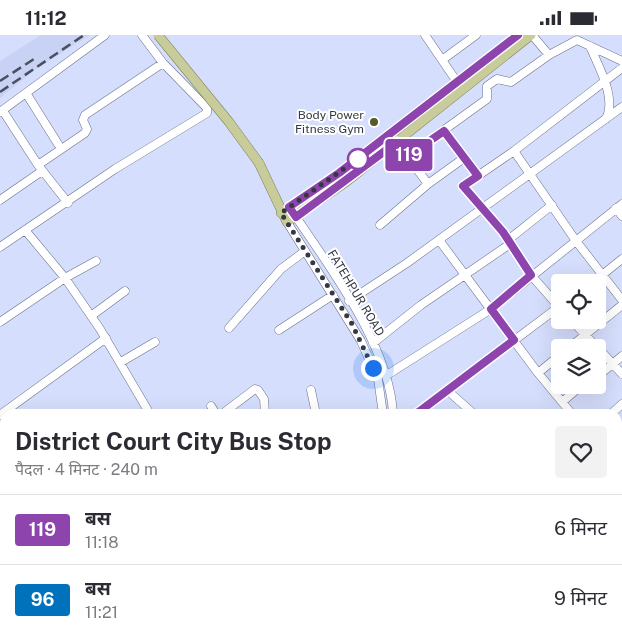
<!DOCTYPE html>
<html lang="hi">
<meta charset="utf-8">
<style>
body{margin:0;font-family:"Public Sans","Noto Sans Devanagari",sans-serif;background:#f2f2f3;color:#2b2b33;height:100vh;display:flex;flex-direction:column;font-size:19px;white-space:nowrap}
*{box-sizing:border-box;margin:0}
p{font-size:16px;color:#7c7c81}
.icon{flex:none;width:28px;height:28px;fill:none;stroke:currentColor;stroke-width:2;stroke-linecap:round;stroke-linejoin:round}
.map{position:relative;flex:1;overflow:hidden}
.side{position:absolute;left:0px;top:374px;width:622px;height:236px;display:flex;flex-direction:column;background:#fff;border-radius:15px 15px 0 0;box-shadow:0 5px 20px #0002}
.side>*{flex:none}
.badge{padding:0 10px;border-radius:4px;font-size:18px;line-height:32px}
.fabs{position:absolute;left:551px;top:239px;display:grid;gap:10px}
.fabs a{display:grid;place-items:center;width:55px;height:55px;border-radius:5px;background:#fff;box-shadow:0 5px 20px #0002;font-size:25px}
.you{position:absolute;width:25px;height:25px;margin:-12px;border:4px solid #fff;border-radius:50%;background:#1a73e8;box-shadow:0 0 0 8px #1a73e833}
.map>.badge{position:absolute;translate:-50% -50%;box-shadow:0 0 0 2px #fff}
.round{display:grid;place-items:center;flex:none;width:52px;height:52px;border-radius:5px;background:#f2f2f3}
.overview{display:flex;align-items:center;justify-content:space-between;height:85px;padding:0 15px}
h1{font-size:24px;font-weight:700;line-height:38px}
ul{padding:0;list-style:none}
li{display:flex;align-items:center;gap:15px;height:70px;padding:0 15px;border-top:1px solid #e1e1e2}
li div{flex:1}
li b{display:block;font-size:19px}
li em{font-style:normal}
li .badge{min-width:55px;font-weight:700;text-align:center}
.status{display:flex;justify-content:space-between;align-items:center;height:35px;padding:0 25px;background:#fff;direction:ltr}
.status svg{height:14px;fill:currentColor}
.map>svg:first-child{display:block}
</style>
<div class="status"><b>11:12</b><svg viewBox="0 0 49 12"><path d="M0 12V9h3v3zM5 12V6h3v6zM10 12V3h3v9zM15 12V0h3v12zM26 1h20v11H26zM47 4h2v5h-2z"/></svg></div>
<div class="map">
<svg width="622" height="609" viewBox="0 0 622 609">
<rect width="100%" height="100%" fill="#d5defc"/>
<path fill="#c7d2f5" d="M41 0H90L36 34 0 63V26Z"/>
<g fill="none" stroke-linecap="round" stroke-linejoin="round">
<g stroke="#69708a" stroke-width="9">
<path id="minor" d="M425 0 457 47
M532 0 549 20
M590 11C598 31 617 62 606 84
M442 25 476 0
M26 58 58 109
M3 76 38 130 68 168
M0 77 105 0
M444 95 464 123
M397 107 428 149 464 123 478 141
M514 116 576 206 622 265
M408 121 487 64V51L497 44 511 47 549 20 577 5 622 26
M38 130 85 98 87 94 83 85 85 80 163 28
M0 165 42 136
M616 173 622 181
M296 182C332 235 390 313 393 379
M287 187 361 306 378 344 383 379
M380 190 428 149
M25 195 65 243 96 226
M439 205 538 338 572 379
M508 205 552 170
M0 212 115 134 207 78V73L163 28 142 0
M592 248 622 224
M349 266 407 228 622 72
M560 273 531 240 503 197 463 151 514 116 622 33
M91 281 125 256
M571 285 597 312
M0 287 65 243 100 294 150 379
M229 293 281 234 305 216
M279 295 333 260
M373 308 421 270 510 209
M570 312 622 270
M598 313 622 339
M121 327 155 307
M538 338 560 320
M387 340 491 274 622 169
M598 341 622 321
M311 355 316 379
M448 356 474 379
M562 367 582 350
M211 371 216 379
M222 379 255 354 258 355 264 364 265 379
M416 379 560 271
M611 379 622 369
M0 380 106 303
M618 403 622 399
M0 432 5 437
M618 433 622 438
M0 451 5 445
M618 464 622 460
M618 513 622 517
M0 526 5 519
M0 555 5 559
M618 588 622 592
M67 605 73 609
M186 605 192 609
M366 605 371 609
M47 609 50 605
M305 609 307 605
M316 609 318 605
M536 609 538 605"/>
</g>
<g stroke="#7c8250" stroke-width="10">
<path id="major" d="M259 128 287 187 347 146 531 0
M281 178 339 138 518 0"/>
</g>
<use href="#minor" stroke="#fff" stroke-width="8"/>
<use href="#major" stroke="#c7cc9a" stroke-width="9"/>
<path stroke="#4b4e5d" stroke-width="2.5" stroke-dasharray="10 5" stroke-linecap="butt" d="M0 46 34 24
M0 57 84 0"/>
<g stroke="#7c8250" stroke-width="10" stroke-linecap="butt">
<path id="major-bridge" d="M158 0 229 87 259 128"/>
</g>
<use href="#major-bridge" stroke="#c7cc9a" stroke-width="9"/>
</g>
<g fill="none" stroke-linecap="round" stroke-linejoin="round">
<g stroke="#fff" stroke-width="11">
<path id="line" d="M416 379 514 305 491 274 531 240 503 197 463 151 478 141 444 96 408 121 397 107 296 182 289 172 339 138 518 0"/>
</g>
<use href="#line" stroke="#8e44ad" stroke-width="8"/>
<path stroke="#353844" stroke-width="5" stroke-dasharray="0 9" d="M358 124 281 178 352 289 373 333"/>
</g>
<circle fill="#555a28" stroke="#fff" stroke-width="2" cx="374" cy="87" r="5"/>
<circle fill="#fff" stroke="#8e44ad" stroke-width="2.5" cx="358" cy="124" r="10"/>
<g text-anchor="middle" stroke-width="4" stroke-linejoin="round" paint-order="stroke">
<g font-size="12" fill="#353844" stroke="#fff" text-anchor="end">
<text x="364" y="84">Body Power<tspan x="364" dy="14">Fitness Gym</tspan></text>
</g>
<g font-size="12" fill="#353844" stroke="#fff">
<text transform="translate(356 258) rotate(59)" y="4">FATEHPUR ROAD</text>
</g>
</g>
</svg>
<div class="fabs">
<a><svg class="icon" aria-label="locate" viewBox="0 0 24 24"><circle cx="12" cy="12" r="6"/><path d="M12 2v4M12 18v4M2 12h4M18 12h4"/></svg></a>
<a><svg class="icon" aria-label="layers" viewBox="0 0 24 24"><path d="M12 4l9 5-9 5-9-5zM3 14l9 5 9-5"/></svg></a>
</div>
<div class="you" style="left:373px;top:333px"></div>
<b class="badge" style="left:409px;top:120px;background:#8e44ad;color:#fff">119</b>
<section class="side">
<div class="overview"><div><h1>District Court City Bus Stop</h1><p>पैदल · 4 मिनट · 240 m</p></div><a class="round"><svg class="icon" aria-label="heart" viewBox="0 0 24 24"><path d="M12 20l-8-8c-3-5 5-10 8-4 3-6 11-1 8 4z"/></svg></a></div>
<ul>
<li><span class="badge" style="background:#8e44ad;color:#fff">119</span><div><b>बस</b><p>11:18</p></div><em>6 मिनट</em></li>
<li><span class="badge" style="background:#0072bc;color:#fff">96</span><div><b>बस</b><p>11:21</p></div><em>9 मिनट</em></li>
</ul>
</section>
</div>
